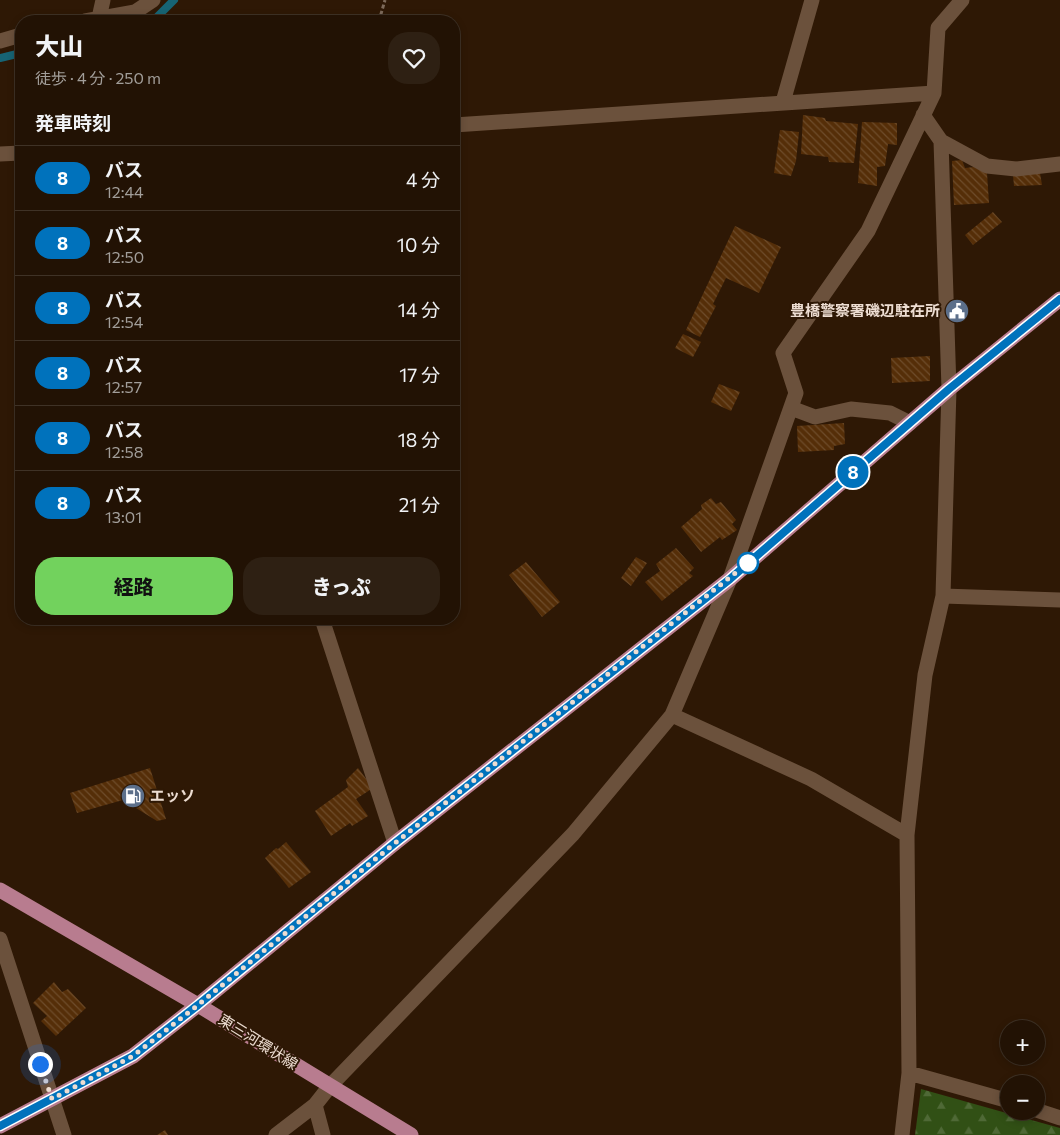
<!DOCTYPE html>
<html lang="ja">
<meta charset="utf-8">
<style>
body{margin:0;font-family:Commissioner,"Noto Sans JP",sans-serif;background:#2e2013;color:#f1f3f6;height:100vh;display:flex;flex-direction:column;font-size:19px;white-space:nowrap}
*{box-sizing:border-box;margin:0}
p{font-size:16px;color:#a29e9a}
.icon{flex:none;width:28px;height:28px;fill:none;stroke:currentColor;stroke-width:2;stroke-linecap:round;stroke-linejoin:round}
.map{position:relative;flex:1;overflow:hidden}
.details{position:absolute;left:15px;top:15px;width:445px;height:610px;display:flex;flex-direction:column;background:#221204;border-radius:20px;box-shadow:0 2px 8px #0003,0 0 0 1px #3f3226}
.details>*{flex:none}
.badge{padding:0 10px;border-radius:16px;font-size:18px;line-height:32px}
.buttons{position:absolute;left:1000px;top:1020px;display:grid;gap:10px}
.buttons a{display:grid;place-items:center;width:45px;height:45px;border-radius:50%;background:#221204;box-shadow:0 2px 8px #0003,0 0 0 1px #3f3226;font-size:25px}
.you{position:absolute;width:25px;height:25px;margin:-12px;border:4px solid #fff;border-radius:50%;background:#1a73e8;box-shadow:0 0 0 8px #1a73e833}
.map>.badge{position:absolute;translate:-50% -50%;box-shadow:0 0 0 2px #fff}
h2{padding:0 20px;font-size:19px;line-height:45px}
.round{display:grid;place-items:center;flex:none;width:52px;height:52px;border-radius:20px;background:#2e2013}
.head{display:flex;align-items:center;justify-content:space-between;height:85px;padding:0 20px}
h1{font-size:24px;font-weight:800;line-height:38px}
.primary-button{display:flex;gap:10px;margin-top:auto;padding:10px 20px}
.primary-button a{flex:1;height:58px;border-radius:20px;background:#72d25d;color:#111;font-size:20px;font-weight:800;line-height:58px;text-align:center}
.primary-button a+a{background:#2e2013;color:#f1f3f6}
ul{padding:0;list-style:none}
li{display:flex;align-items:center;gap:15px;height:65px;padding:0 20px;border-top:1px solid #3f3226}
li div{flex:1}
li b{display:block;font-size:19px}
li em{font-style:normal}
li .badge{min-width:55px;font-weight:700;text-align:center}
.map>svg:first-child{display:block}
</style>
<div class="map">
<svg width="1060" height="1135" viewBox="0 0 1060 1135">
<defs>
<pattern id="forest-firs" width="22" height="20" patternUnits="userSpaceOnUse" patternTransform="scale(1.25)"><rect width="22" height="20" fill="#315015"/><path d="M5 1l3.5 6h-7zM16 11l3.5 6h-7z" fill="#4f6936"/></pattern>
<pattern id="building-back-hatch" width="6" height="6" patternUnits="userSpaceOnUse" patternTransform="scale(1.25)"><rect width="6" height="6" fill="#552e08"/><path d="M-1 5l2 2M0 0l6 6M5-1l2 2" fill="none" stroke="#6e4c2b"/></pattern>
</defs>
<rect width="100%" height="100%" fill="#2e1805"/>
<path fill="url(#forest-firs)" d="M921 1089 1060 1128V1135H915Z"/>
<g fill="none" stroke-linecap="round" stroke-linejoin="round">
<path stroke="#176474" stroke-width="8" d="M153 21 174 0
M0 58 21 53"/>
</g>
<path fill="url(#building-back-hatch)" d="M803 115 825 118 826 121 858 124 854 163 829 162 828 157 801 154Z
M862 122 897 123V145L888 144 885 166 877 167V186L858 183Z
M780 130 799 132 796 161 791 176 774 173Z
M962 160 965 168 974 167 987 173 989 203 954 205 952 161Z
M1040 173 1042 185 1014 186 1013 175Z
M993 212 1002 222 973 245 965 235Z
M735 226 781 247 759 293 726 278 713 304 716 306 700 337 686 330Z
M683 334 701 342 693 357 675 348Z
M930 356V381L892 383 891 358Z
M719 384 740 392 731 411 711 402Z
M844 423 845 444 834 446V450L798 452 797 426Z
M711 498 716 504 721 502 736 520 732 524 737 530 722 540 720 537 701 552 681 527 702 509 701 505Z
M676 548 694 568 689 573 693 576 662 601 645 582 660 571 656 564Z
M636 557 647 563 631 586 621 578Z
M526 562 560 602 542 617 509 575Z
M150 768 166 819 157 821 123 800 77 813 70 793Z
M358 768 373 788 356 799 368 816 352 826 350 823 331 836 315 811 348 787 346 780Z
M286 842 311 872 289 888 265 858 276 848 278 849Z
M54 982 62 992 68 989 86 1008 56 1036 41 1021 47 1016 33 1003Z
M165 1130 168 1135H157Z"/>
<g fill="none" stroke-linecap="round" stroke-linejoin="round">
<path stroke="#7d6a5a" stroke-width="3" stroke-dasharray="4 2.5" stroke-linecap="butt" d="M379 21 385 0"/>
<path stroke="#6b513c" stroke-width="15" d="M99 18 103 0
M85 21 135 12 153 0
M0 41 21 35
M783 102 812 0
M454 125 934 93
M941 141 987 166 1016 169 1060 164
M0 154 21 153
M791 408 815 417 851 409 890 413 910 423
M943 596 1060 600
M322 619 395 843
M672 715 811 779 907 835
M0 939 64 1135
M909 1073 1009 1101
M315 1105 323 1135
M1036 1110 1060 1118
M276 1135 315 1105 330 1086 573 834 672 715 730 579 796 393 783 353 868 231 934 93 938 28 962 0
M902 1135 909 1073 907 835 925 675 943 596 949 389 941 141 923 115"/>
<path stroke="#b87c8f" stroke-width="15" d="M0 890 198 1005 411 1135
M0 1126 133 1056 198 1005 395 843 730 579 949 389 1060 299"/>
</g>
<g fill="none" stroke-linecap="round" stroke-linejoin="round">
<g stroke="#fff" stroke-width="11">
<path id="line" d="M0 1126 133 1056 198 1005 395 843 730 579 949 389 1060 299"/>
</g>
<use href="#line" stroke="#0072bc" stroke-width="8"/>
<path stroke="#edddd2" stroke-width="5" stroke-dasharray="0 9" d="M40 1064 52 1099 133 1056 198 1005 395 843 748 563"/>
</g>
<defs>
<g id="civic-disc" transform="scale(1.25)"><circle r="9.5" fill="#5c6f8a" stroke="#2e1805"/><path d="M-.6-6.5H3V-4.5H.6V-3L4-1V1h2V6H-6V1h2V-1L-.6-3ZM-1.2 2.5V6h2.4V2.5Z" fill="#fff"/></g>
<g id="fuel-disc" transform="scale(1.25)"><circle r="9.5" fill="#5c6f8a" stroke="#2e1805"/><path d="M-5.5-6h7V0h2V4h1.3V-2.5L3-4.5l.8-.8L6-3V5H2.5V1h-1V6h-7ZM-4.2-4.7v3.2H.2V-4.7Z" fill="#fff"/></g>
</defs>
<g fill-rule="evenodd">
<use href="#civic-disc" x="957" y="311"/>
<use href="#fuel-disc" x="133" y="796"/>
</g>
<circle fill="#fff" stroke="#0072bc" stroke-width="2.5" cx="748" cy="563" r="10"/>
<g text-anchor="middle" stroke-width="4" stroke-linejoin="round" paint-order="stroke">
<g font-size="15" font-weight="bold" fill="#edddd2" stroke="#2e1805" text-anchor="end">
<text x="940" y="316">豊橋警察署磯辺駐在所</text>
<text x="150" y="801" text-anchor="start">エッソ</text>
</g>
<g font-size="15" fill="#edddd2" stroke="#2e1805">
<text transform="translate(258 1042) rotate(32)" y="5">東三河環状線</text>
</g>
</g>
</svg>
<div class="buttons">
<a>+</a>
<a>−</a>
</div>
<div class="you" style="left:40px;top:1064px"></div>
<b class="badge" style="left:853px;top:472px;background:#0072bc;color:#fff">8</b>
<section class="details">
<div class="head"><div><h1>大山</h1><p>徒歩 · 4 分 · 250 m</p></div><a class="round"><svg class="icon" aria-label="heart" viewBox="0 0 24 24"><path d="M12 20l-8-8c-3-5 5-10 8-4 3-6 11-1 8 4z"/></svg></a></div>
<h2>発車時刻</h2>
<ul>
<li><span class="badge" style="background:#0072bc;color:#fff">8</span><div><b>バス</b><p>12:44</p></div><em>4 分</em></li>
<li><span class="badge" style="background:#0072bc;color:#fff">8</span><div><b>バス</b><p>12:50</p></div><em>10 分</em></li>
<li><span class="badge" style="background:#0072bc;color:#fff">8</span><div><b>バス</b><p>12:54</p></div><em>14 分</em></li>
<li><span class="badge" style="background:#0072bc;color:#fff">8</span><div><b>バス</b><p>12:57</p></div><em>17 分</em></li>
<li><span class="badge" style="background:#0072bc;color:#fff">8</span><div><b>バス</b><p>12:58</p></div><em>18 分</em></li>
<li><span class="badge" style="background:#0072bc;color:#fff">8</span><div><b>バス</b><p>13:01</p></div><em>21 分</em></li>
</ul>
<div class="primary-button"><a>経路</a><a>きっぷ</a></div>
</section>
</div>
